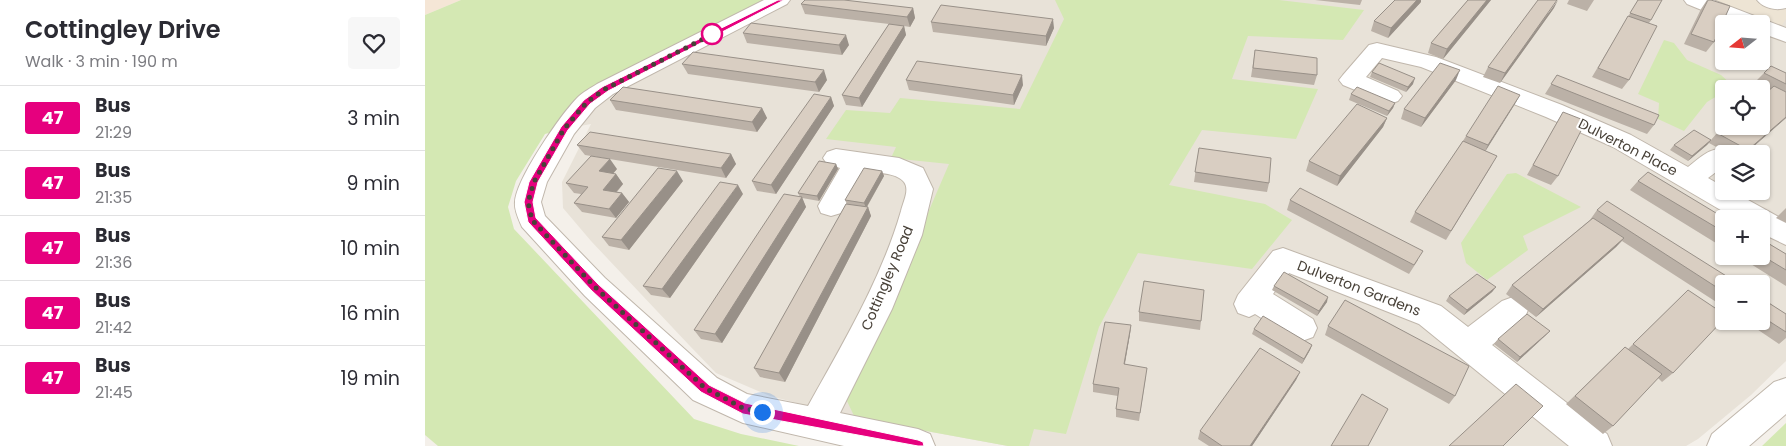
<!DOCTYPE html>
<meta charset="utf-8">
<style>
body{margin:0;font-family:Poppins,sans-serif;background:#f7f7f7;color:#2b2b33;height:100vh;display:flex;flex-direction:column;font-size:19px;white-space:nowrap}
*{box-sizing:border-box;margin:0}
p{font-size:16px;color:#7c7c81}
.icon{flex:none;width:28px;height:28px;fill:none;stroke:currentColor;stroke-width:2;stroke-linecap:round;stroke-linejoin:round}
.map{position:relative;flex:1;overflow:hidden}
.panel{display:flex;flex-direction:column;background:#fff;width:425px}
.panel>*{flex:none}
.badge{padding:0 10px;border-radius:4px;font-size:18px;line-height:32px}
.needle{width:32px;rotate:253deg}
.controls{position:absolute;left:1290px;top:15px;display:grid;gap:10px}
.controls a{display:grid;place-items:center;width:55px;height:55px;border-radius:5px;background:#fff;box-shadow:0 1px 4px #0004;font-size:25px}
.you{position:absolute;width:25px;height:25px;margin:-12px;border:4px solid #fff;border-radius:50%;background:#1a73e8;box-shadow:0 0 0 8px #1a73e833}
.map>.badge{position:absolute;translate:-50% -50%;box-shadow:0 0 0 2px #fff}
.round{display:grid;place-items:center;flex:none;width:52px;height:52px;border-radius:5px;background:#f7f7f7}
.headline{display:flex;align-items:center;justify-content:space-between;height:85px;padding:0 25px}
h1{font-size:24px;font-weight:600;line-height:38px}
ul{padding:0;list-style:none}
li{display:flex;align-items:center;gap:15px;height:65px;padding:0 25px;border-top:1px solid #e1e1e2}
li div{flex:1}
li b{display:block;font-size:19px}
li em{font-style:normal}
li .badge{min-width:55px;font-weight:700;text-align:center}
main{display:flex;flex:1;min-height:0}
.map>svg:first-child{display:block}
</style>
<main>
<section class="panel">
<div class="headline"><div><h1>Cottingley Drive</h1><p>Walk · 3 min · 190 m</p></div><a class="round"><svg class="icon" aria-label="heart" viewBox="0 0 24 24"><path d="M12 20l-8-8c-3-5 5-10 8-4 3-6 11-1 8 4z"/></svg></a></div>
<ul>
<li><span class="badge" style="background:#e6007e;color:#fff">47</span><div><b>Bus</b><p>21:29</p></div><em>3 min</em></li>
<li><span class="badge" style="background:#e6007e;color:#fff">47</span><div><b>Bus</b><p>21:35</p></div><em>9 min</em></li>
<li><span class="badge" style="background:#e6007e;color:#fff">47</span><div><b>Bus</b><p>21:36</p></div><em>10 min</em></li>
<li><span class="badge" style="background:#e6007e;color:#fff">47</span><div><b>Bus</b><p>21:42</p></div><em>16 min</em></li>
<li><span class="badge" style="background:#e6007e;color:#fff">47</span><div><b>Bus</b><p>21:45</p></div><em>19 min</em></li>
</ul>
</section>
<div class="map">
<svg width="1361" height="446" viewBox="0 0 1361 446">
<rect width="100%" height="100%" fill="#f4f0ea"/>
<path fill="#e8e2d8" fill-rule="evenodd" d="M355 0H1361V361L1326 395 1273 439 1261 446H583L430 418 345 396 291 373 264 345 166 241 138 208 137 182 166 124 139 129 162 102ZM1299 24H1336V61H1299ZM1299 89H1336V126H1299ZM1299 154H1336V191H1299ZM1299 219H1336V256H1299ZM1299 284H1336V321H1299Z"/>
<path fill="#f5e6d6" d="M0 0H36L0 15Z"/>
<path fill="#ede4d4" d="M1269 0H1361V19L1352 32 1336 24Z"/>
<path fill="#d4e8b3" d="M36 0H355L180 89 139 129 120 134 91 181 83 207 89 229 269 419 316 434 374 446H13L0 435V15Z
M630 0H854L939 10 918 40 823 36 807 79 893 89 871 139 777 130 744 185 840 204 867 220 827 269 713 253 674 327 641 434 609 429 604 446H583L430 418 422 401 524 164 466 158 471 147 401 139 421 110 465 113 475 98 595 109 639 19Z
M1239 40 1249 43 1262 60 1296 75 1308 86 1299 89V92L1282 102 1259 131 1233 119 1234 103 1213 94Z
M1091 173 1156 207 1098 236 1103 250 1062 280 1041 263 1036 243 1082 174Z
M1361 423V446H1337Z"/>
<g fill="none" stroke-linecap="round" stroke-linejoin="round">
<g stroke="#c0b7ac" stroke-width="2">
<path id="minor" d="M339 0H365L362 4 188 94 170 108 149 134 122 182 116 202 120 216 180 278 292 378 322 394 383 406C418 343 456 280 476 211 478 202 485 190 479 182 471 172 450 173 439 171L416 213 406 216 396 213 393 206 415 168 402 164 398 158 402 152 411 149 474 158 498 168 508 189 497 235 467 309 415 413 493 429 505 434 510 446H419L318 423 268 400 160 296 97 227C94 220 89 210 90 202 91 179 136 114 153 97 158 92 166 88 172 84Z
M1259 0H1288L1361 28V42L1336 33V24H1311L1262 4Z
M1332 0H1361V8C1351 11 1338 8 1332 0Z
M952 43 1011 57 1137 105 1206 135 1263 167C1276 157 1287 145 1304 150L1306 154H1299V166L1283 178 1299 187V191H1307L1361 221V245L1336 233V219H1311L1188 147 1121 117 996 67 957 58 941 77 973 91 977 96 973 101 965 104 957 101 918 85 914 80 918 75 944 45Z
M858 248 1016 306 1043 327 1077 301 1088 297 1099 301 1103 310 1099 319 1067 345 1182 434 1187 446H1144L994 324 864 273 848 294 888 319 892 328 888 337 877 341 866 337 830 314 824 317 813 313 809 304 813 295 848 251Z
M1361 378V414L1324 446H1282L1287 434 1349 382Z"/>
</g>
<use href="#minor" fill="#fff" fill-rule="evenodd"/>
</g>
<path fill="#bbb1a7" d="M890 0H937L935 5Z
M1043 0H1066L1018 59 1003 53 1006 43Z
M1144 0H1169L1162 11 1142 4Z
M1213 0 1226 20 1224 23 1204 80 1197 89 1167 77Z
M1282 0 1289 42 1281 52 1259 44 1276 9Z
M996 2 963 38 946 31 949 21Z
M376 4 488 8 490 18 485 27 479 26 481 35 437 107 421 105 417 95 464 24 380 14Z
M1129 8 1075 83 1058 77 1063 67Z
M506 22 629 28 621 46 508 32Z
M318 33 424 45 417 55 322 43Z
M830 50 892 75 889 85 826 77Z
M257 64 402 80 394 92 263 74Z
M947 72 988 84 981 92 945 77Z
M1339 73H1361V118L1320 154H1304L1284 143 1263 161 1245 150 1249 145 1286 140 1292 133 1345 90 1330 82Z
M1132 75 1229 125 1222 134 1120 94Z
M481 80 598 85 589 105 484 90Z
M1031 80 996 127 976 119 979 109Z
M926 94 970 103 968 108 962 116 924 100Z
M1095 95 1060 151 1067 165 1021 240 985 222 990 212 1038 141 1041 136Z
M406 97 409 106 351 194 332 191 327 181Z
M185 100 337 108 342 118 332 132 191 110Z
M1138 112 1133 176 1126 185 1102 175Z
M962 118 958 127 912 186 881 171 884 161Z
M152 145 306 154 311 164 301 178 160 155Z
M774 148 844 183 842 192 769 182Z
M411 164 413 169 394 201 377 198 381 207 297 343 276 339 269 330 375 197 373 193Z
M192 169 188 174H191L198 184 192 192 197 193 204 202 191 218 157 212 149 203 156 194 149 193 141 183Z
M457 171 459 176 442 207H443L446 216 360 382 335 377 329 368 422 204 420 200Z
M1299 175V187L1292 183Z
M258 181 204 250 184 246 177 237Z
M1213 181 1299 219V248L1205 190Z
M1306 191H1319L1314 196Z
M318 194 245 298 226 295 218 286Z
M865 200 993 260 984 274 862 210Z
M1361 208V223L1351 218Z
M1172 210 1299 284V307L1197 241 1191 247 1111 317 1081 294 1087 285 1165 220Z
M1336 239 1361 254V286L1313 256H1336Z
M849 286 902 302 892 316 847 290Z
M1071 287 1067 292 1039 315 1021 301 1024 296Z
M1263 290 1248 373 1237 382 1233 378 1188 426 1178 434 1141 404 1200 347 1203 349Z
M1336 298 1361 314V338L1354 344 1320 321H1336Z
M714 312 776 321 775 330 714 321Z
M706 325 705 334 700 364 721 376 714 421 691 417V409L693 396 668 392V384Z
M903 326 1030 396 1024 404 900 335Z
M829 329 887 345 885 350 877 364 827 334Z
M1125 331 1121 335 1092 362 1069 344 1073 339Z
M875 372 871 380 827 446H784L773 439 775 431Z"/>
<path fill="#989088" d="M992 0H996V2L963 38 966 28Z
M1062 0H1066L1018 59 1022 49Z
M1133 0 1129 8 1075 83 1080 73Z
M488 8 490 18 485 27 482 17Z
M628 19 629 28 621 46V36Z
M479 26 481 35 437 107 434 98Z
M421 35 424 45 417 55 414 45Z
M399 70 402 80 394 92 390 82Z
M1035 70 1031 80 996 127 1000 118Z
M597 75 598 85 589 105 588 95Z
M990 78 988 84 981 92 983 87Z
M1095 95 1090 104 1058 155 1063 145Z
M406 97 409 106 351 194 346 185Z
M970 103 968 108 962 116 964 111Z
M337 108 342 118 332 132 327 122Z
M1361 117V118L1320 154H1319Z
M962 118 958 127 912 186 915 176Z
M1286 140 1282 145 1263 161 1267 156Z
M306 154 311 164 301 178 296 168Z
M185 159 192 169 181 181 174 171Z
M411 164 413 169 394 201 392 196Z
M252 171 258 181 204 250 196 240Z
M457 171 459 176 441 208 439 203Z
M191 174 198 184 185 199 178 190Z
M313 185 318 194 245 298 237 289Z
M197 193 204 202 191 218 184 209Z
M377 197 381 207 297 343 290 334Z
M443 207 446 216 360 382 354 373Z
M1199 238 1191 247 1111 317 1118 309Z
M1071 287 1067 292 1039 315 1042 310Z
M903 297 902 302 892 316 894 311Z
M706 325 705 334 698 373 699 364Z
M1125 331 1121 335 1092 362 1095 357Z
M887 345 885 350 877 364 879 359Z
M875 372 871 380 827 446H825Z"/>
<path fill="#d9cec2" stroke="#989088" d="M380 0H419L488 8 482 17 376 4Z
M970 0H992L966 28 949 21Z
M1043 0H1062L1022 49 1006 43Z
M1113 0H1132L1080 73 1063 67Z
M1213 0H1237L1226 20 1205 13Z
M1283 0H1286L1305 6 1289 42 1266 34Z
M516 5 628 19 621 36 506 22Z
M1203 16 1232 26 1204 80 1173 68Z
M326 23 421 35 414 45 318 33Z
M464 24 479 26 434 98 417 95Z
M830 50 892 58V75L828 68Z
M268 52 399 70 390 82 257 64Z
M492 61 597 75 588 95 481 80Z
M954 63 990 78 983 87 947 72Z
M1015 63 1035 70 1000 118 979 109Z
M1346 66 1361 73V84L1339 73Z
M1132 75 1234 115 1229 125 1126 84Z
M1073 86 1095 95 1063 145 1041 136Z
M1349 86 1361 92V117L1323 150 1292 133 1300 126H1336V97Z
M198 87 337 108 327 122 185 100Z
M932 87 970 103 964 111 926 94Z
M389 94 406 97 346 185 327 181Z
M932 104 962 118 915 176 884 161Z
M1138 112 1161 121 1133 176 1108 165Z
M1269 130 1286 140 1267 156 1249 145Z
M165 132 306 154 296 168 152 145Z
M1038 141 1072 156 1026 231 990 212Z
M774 148 846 158 844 183 770 172Z
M166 156 185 159 174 171 191 174 178 190 197 193 184 209 149 203 163 187 141 183Z
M394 161 411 164 392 196 373 193Z
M1336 167 1342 170 1336 175Z
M233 168 252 171 196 240 177 237Z
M439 168 457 171 439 203 420 200Z
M1223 172 1301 219H1299V232L1213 181Z
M295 182 313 185 237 289 218 286Z
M875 188 998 251 989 265 865 200Z
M359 194 377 197 290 334 269 330Z
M1182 201 1314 284H1299V292L1172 210Z
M421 204 443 207 354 373 329 368Z
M1168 218 1199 238 1118 309 1087 285Z
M1336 239 1361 254V270L1336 255Z
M859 272 903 297 894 311 849 286Z
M1052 274 1071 287 1042 310 1024 296Z
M719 281 779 290 776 321 714 312Z
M1263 290 1299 314V319L1248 373 1208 344Z
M1336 298 1361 314V332L1336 316Z
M920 300 1044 366 1030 396 903 326Z
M1102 314 1125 331 1095 357 1073 339Z
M838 316 887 345 879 359 829 329Z
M680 322 706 325 699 364 722 368 715 413 691 409 694 388 668 384Z
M1200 347 1237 374 1188 426 1150 396Z
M835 348 875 372 825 446H797L775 431Z
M1091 384 1118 406 1078 446H1024Z
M937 394 963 409 943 446H906Z"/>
<path fill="#e6007e" stroke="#fff" d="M353 0H359L183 91 165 104 143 130 113 182 108 202 111 218 173 284 284 385 320 403 493 440 498 442 499 446H493L318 414 276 392 166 290 103 222 99 202 104 182 136 127 159 100 177 87Z"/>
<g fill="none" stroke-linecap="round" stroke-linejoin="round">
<path stroke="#484138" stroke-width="5" stroke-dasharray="0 9" d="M287 34 290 33 180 89 162 102 139 129 109 182 103 202 107 220 170 287 280 388 318 408 337 412"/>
</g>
<circle fill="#fff" stroke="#e6007e" stroke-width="2.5" cx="287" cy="34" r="10"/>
<g text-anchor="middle" stroke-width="4" stroke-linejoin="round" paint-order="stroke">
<g font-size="14" fill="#484138" stroke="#fff">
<text transform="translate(1203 147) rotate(27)" y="5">Dulverton Place</text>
<text transform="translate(462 278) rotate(-67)" y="5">Cottingley Road</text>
<text transform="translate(934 288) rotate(21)" y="5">Dulverton Gardens</text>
</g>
</g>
</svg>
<div class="controls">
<a><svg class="needle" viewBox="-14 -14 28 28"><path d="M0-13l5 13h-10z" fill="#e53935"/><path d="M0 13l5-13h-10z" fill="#7c7c81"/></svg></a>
<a><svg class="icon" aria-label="locate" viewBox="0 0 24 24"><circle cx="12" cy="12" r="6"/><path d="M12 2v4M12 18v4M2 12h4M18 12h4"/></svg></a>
<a><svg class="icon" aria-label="layers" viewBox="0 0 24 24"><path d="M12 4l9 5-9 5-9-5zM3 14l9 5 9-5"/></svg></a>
<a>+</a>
<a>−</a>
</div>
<div class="you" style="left:337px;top:412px"></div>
</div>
</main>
